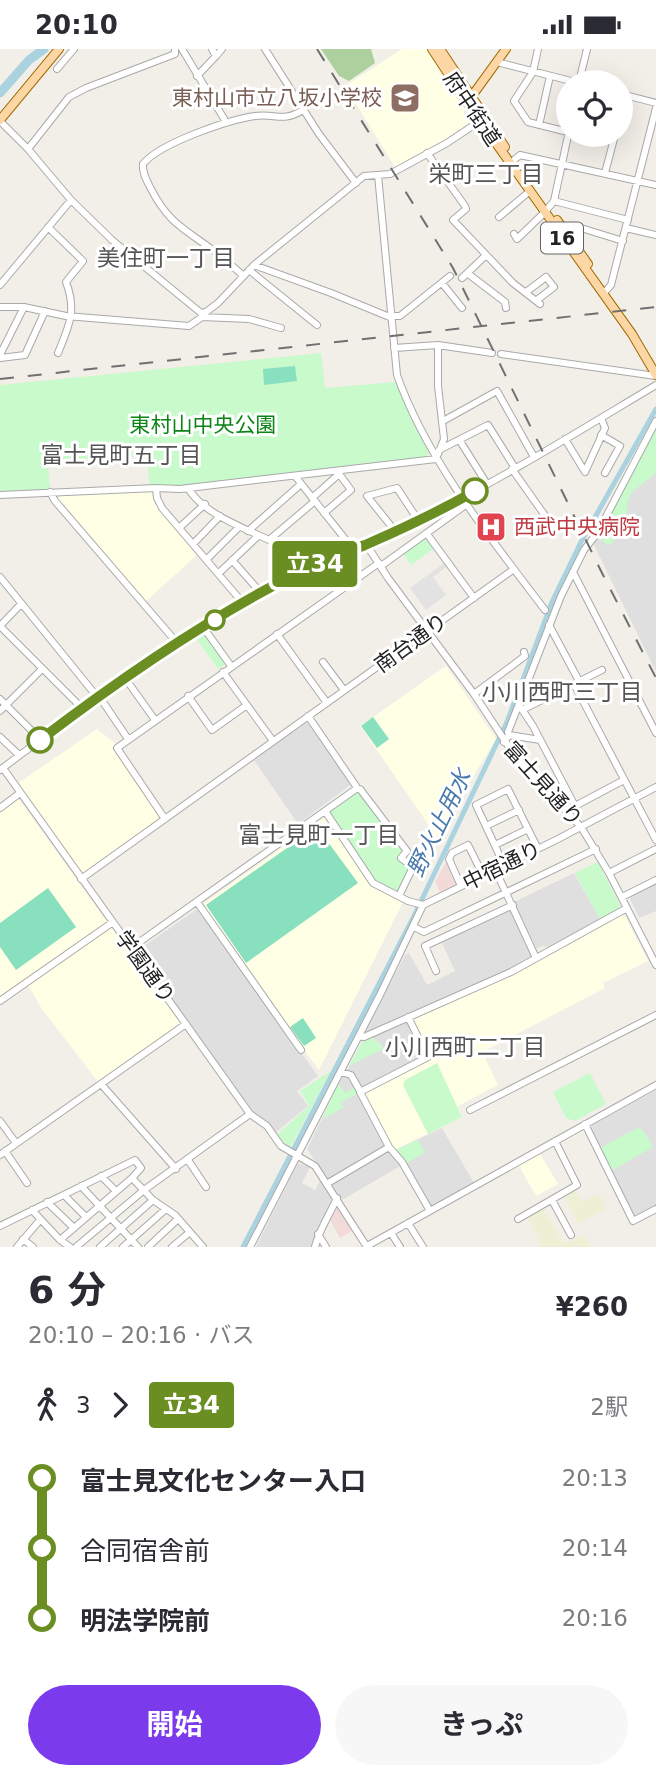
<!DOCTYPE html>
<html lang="ja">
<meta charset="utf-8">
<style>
body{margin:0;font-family:"DejaVu Sans","Noto Sans JP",sans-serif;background:#f7f7f7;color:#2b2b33;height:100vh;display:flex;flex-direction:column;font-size:26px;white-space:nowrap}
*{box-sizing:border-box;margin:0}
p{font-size:23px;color:#7c7c81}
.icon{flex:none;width:38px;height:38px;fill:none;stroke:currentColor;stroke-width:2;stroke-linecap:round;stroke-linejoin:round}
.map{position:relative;height:1198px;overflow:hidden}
.sheet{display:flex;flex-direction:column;background:#fff;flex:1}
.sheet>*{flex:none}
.badge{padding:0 14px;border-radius:5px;font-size:24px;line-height:46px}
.tools{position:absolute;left:556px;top:21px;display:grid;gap:14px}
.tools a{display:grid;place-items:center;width:77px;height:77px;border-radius:50%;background:#fff;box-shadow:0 7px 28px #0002;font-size:35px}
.map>.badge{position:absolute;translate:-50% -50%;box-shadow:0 0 0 4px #fff}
.legs{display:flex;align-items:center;gap:10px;height:77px;padding:0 28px;font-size:23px}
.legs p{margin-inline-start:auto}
.overview{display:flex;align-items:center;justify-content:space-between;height:119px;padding:0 28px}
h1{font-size:38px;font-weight:700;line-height:52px}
.primary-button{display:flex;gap:14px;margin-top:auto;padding:14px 28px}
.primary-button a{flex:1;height:80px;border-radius:42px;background:#7c3aed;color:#fff;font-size:28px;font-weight:700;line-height:80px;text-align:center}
.primary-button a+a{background:#f7f7f7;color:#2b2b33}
ul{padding:0 28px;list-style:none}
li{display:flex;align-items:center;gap:24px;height:70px;font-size:26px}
li i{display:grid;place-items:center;width:10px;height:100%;margin:0 9px;background:currentColor}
li i::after{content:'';width:18px;height:18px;margin:-9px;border:5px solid;border-radius:50%;background:#fff}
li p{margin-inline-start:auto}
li:first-child i{background:linear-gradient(#0000 50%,currentColor 0)}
li:last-child i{background:linear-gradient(currentColor 50%,#0000 0)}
.status{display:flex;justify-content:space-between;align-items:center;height:49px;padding:0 35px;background:#fff;direction:ltr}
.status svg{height:19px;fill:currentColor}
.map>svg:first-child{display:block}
</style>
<div class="status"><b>20:10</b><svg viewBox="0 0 49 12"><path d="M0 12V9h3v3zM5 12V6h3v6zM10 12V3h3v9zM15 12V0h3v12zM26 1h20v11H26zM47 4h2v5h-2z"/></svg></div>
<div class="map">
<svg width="656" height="1198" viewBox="0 0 656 1198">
<rect width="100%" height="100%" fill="#f2efe9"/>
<path fill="#e0dfdf" d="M656 378V623L593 494Z
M307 673 352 735 298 775 254 711Z
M574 824 600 870 548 898 542 897 537 900 514 853Z
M656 834V862L639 869 630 850 631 847Z
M509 859 512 860 532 907 503 923 368 983 366 981 405 906 409 904 427 936 455 922 441 892Z
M197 860 318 1027 297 1042 308 1057 275 1084 267 1073 252 1062 137 902Z
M406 972 423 1008 359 1040 346 1024 362 993Z
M344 1025 350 1027 402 1116 342 1151 307 1100Z
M656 1041V1156L636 1166 633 1165 590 1079 592 1076Z
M442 1079 474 1134 430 1158 394 1102Z
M298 1114 310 1118 302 1134 315 1141 321 1130 334 1149 314 1198H256Z"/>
<path fill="#f2dad9" d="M447 811 459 835 441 845 435 833Z
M337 1156 354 1181 340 1189 330 1171Z"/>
<path fill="#ffffe5" d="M402 0H428L465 60 464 65 470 73 445 91 395 118 345 37Z
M150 442 166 469 198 505 144 554 57 450 63 444Z
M446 617 496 690 435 790 426 772 360 677Z
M97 680 116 695 113 700 159 767V770L82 827 17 735Z
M18 749 107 873 0 950V762Z
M325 768 372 837 403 853 319 1021 276 963 202 856Z
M621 866 625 867 648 912 603 934 605 939 482 1003 498 1036 458 1057 462 1068 394 1101 363 1044 430 1009 412 972 413 969 509 926Z
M110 877 180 973 179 977 99 1034 42 960 28 936Z
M540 1105 558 1135 536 1147 519 1117Z"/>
<path fill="#eef0d5" d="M574 1140 582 1152 599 1145 607 1159 578 1175 564 1146Z
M542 1158 564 1195 584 1186 591 1198H537L542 1195 526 1167Z"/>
<path fill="#add19e" d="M321 0H371L375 14 349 32 339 27Z"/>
<path fill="#c8facc" d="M321 304 325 339 395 333 429 404 426 409 177 438 150 436 146 407 48 413 50 440 0 444V336Z
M656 377V424L632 443 628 451 625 479 610 496H607L599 488Z
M427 485 436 498 411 516 402 503Z
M203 582 226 615 218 620 195 588Z
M357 743H360L404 801 399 809 411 819 399 844 374 831 329 764Z
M598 813 620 856 619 860 600 870 575 824Z
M373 988 375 993 379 992 383 1000 349 1017 362 993Z
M437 1014 462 1068 428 1085 403 1036 405 1031Z
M331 1022 290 1099 277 1086 309 1057 300 1042Z
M590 1024 606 1055 575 1072 566 1069 553 1043Z
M338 1035 345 1044 355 1038 358 1044 341 1054 344 1058 322 1071Z
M637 1079 643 1081 653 1098 611 1122 600 1099Z
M418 1091 425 1103 407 1114 394 1102Z"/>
<path fill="#88e0be" d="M295 317 297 332 264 336 263 320Z
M373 668 389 690 377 699 361 677Z
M317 778 358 834 246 914 206 856Z
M48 839 76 878 16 921 0 898V874Z
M303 969 316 989 304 997 290 978Z"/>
<path fill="#e2e2e2" d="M447 512 449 516 433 528 446 546 426 561 410 539Z"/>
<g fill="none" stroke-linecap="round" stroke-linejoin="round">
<path stroke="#aad3df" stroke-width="5" d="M243 1198 413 869 507 673 552 553 581 493 656 360"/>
<path stroke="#aad3df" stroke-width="9" d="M0 44 29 11 44 0"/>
<g stroke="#a9a9a9" stroke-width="8">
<path id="minor" d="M182 0 226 73
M212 0 216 7 222 0
M265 0 319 85 356 134
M538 0 533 23 514 52 528 73 568 83
M497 13 575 33
M57 20 74 0
M197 27 216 7
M579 33 587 0
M621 45 656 54
M621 62 626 46
M0 72 28 100 71 151 112 191 201 264 206 263 218 254 254 216 364 127 390 125 447 94 483 70
M539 76 550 27
M28 100 69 48 86 39 175 5V0
M427 104 465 157 466 160 453 171 513 234 540 255
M514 111 520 106 656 136
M605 124 615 86
M378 126 397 326C427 411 491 490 545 561
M554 152 628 171
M499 168 530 142
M48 178 83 212 66 233C77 262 69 277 58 304
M581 179 623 192
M626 179 656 186
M514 185 517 190 545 163 554 152 569 82
M254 216 331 244 392 269
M249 221 317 276
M467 224 505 253 506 259
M244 227C234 219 224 209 214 202 185 180 169 175 151 140 147 132 142 124 143 115 160 94 228 71 255 67 276 64 282 74 303 61
M462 229 486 206
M442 234 462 259
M0 236 71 151
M526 243 546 228 554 238 537 251
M603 245 611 236 656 59
M0 258H24L66 267 189 277 202 268 203 264
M392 267H400L450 227
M202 268 249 270 281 279
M438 296 492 304
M394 299 438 296V337L444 390 436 410
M501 305 656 327
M0 306 24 258
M0 309 25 306 45 262
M443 372 497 342 534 408
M601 386 620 397 605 424
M565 390 585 423 605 379 601 369
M460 392 487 435
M439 401 488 376 515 419
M512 420 553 478
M295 427 353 500
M156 439 157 449 162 459 243 554
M188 439C202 464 244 479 269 491 283 499 298 508 311 517
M50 443 55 452 178 595
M0 446 156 439 180 440 436 410
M312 449 338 426
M324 464 351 441 337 422
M179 479 205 455
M248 482 301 435
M395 482 367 447 397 439 418 471
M427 485 474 549
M269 491 315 452
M193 495 220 467
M366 495 388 529 474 645 515 707 581 778 609 824 656 916
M207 510 239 478
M232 511 261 544
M381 517 467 455
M573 523 656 684
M219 524 258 487
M0 528 94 644 99 647 128 690
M549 576 579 632
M0 577 82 659
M0 577 21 555
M203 578 231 617
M277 585 327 654
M323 613 344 641
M223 623 273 692
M125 629 155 671
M574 635 656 791
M474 645 525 607 524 603
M188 647 212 681 247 656
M0 650 40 690
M519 656 533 677 575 757 624 731
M522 661 602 621
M0 662 42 620
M308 667 356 737V740H360L407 802 401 809 413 818 399 847
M509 686 540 691
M0 688 19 706
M504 693 509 686 508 683 561 547 584 501 598 483 656 372
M3 719 250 1065 267 1077 281 1097 315 1117 367 1198
M0 721C89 654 179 590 276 535 323 509 374 494 421 470 502 430 579 382 656 336
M0 759 20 744
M325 762 373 834 408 852 423 856
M165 770 117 699 379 514
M486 777 519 761
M528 780 538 800
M495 796 528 780 508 740 476 756 504 816
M495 820 536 909
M609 824 656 800
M81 830 514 520
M461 837 449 810 452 804 468 796 483 826
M622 848 656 831
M197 853 301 1001
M423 856 558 790 656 738
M414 878 424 883 596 800
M131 899 356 740
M436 922 425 897 513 856
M0 952 113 873
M408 968 428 1008 360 1043 389 1098 402 1113 430 1162
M359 987 364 988 511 923 627 859
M341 1023 351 1026 360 1042
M101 1035 176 1120
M470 1061 656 966
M0 1072 16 1094
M585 1075 633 1172 656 1160
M5 1102 27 1134
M0 1106 186 975
M188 1111 206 1138
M101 1127 116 1142
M328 1134 389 1098
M81 1137 138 1198
M64 1146 86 1168
M552 1151 571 1186
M47 1153 74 1179
M32 1161 60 1191 70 1198
M518 1170 577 1136 555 1092
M408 1174 423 1198
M0 1177 135 1111 141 1119 132 1129 153 1151 175 1166 203 1198
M391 1184 400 1198
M318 1185 326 1198
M23 1190 33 1198
M60 1191 132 1129
M367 1197 656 1036
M17 1198 40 1171
M76 1198 144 1141 250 1065
M100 1198 153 1151
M123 1198 166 1160
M148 1198 178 1170
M172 1198 190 1183
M250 1198 380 946 423 856
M315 1198C319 1181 330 1165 337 1149"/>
</g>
<g stroke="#a06b00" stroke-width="10">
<path id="major" d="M432 0 466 52 632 285 656 326
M440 0 505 98
M469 51 506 0
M0 71 59 0
M557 171 588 215"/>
</g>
<use href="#minor" stroke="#fff" stroke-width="6"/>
<use href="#major" stroke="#fcd6a4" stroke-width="8"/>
<path stroke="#707070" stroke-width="2" stroke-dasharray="14 14" stroke-linecap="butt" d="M317 0 453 219 601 522 656 629
M0 330 656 258"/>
</g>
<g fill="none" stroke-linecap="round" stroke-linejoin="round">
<g stroke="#fff" stroke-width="16">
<path id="line-1" d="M40 691C120 630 206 570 296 525 318 513 342 505 365 496 402 480 440 462 475 442"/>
</g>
<use href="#line-1" stroke="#6b8e23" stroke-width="10"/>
</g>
<defs>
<g id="school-square" transform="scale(1.575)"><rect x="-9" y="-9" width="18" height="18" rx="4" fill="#8d6e63" stroke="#fff"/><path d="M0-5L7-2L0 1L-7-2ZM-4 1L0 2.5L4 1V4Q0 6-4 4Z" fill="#fff"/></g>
<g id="hospital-square" transform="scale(1.575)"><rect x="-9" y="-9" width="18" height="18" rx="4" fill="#e0444e" stroke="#fff"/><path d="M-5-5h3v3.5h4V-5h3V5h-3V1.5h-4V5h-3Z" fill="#fff"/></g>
</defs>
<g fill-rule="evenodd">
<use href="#school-square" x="405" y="49"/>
<use href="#hospital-square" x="491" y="478"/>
</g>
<g fill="#fff" stroke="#6b8e23" stroke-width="3.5">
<circle cx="475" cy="442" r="12"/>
<circle cx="215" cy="571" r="9"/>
<circle cx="40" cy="691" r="12"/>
</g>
<g text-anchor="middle" stroke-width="6" stroke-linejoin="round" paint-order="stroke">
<rect fill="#fff" stroke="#646464" stroke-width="2" x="541" y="173.5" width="42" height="31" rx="5"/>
<g font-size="19" font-weight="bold" fill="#222">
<text x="562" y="196">16</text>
</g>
<g font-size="21" fill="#785e54" stroke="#fff" text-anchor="end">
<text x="382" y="56">東村山市立八坂小学校</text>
</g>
<g font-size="21" fill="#222" stroke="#fff">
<text transform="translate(472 60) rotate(56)" y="7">府中街道</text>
<text transform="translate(411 594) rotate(-36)" y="7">南台通り</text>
<text transform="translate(543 735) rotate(48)" y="7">富士見通り</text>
<text transform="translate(502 817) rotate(-26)" y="7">中宿通り</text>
<text transform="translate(145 918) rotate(54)" y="7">学園通り</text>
</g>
<g font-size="21" fill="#0c8416" stroke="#fff">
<text x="203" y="383">東村山中央公園</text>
</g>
<g font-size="21" fill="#be3a42" stroke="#fff" text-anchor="start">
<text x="514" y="485">西武中央病院</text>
</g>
<g font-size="23" fill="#555" stroke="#fff">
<text x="486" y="133">栄町三丁目</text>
<text x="166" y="217">美住町一丁目</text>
<text x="121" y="414">富士見町五丁目</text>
<text x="562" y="651">小川西町三丁目</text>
<text x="319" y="794">富士見町一丁目</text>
<text x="465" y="1006">小川西町二丁目</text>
</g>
<g font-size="23" font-style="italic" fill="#4a7aab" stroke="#fff">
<text transform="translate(439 774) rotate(-64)" y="8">野火止用水</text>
</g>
</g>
</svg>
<div class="tools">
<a><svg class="icon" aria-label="locate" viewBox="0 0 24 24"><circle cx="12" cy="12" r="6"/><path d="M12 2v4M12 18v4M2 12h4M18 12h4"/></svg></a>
</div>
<b class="badge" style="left:315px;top:515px;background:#6b8e23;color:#fff">立34</b>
</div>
<section class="sheet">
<div class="overview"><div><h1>6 分</h1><p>20:10 – 20:16 · バス</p></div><b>¥260</b></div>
<div class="legs"><svg class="icon" aria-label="walk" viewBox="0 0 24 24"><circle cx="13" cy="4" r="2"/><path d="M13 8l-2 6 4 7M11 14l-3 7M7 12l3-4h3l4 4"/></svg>3<svg class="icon" aria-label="forward" viewBox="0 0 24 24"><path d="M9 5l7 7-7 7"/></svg><b class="badge" style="background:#6b8e23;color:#fff">立34</b><p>2駅</p></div>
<ul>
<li><i style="color:#6b8e23"></i><b>富士見文化センター入口</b><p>20:13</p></li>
<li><i style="color:#6b8e23"></i><span>合同宿舎前</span><p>20:14</p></li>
<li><i style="color:#6b8e23"></i><b>明法学院前</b><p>20:16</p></li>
</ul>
<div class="primary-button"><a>開始</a><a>きっぷ</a></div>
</section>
